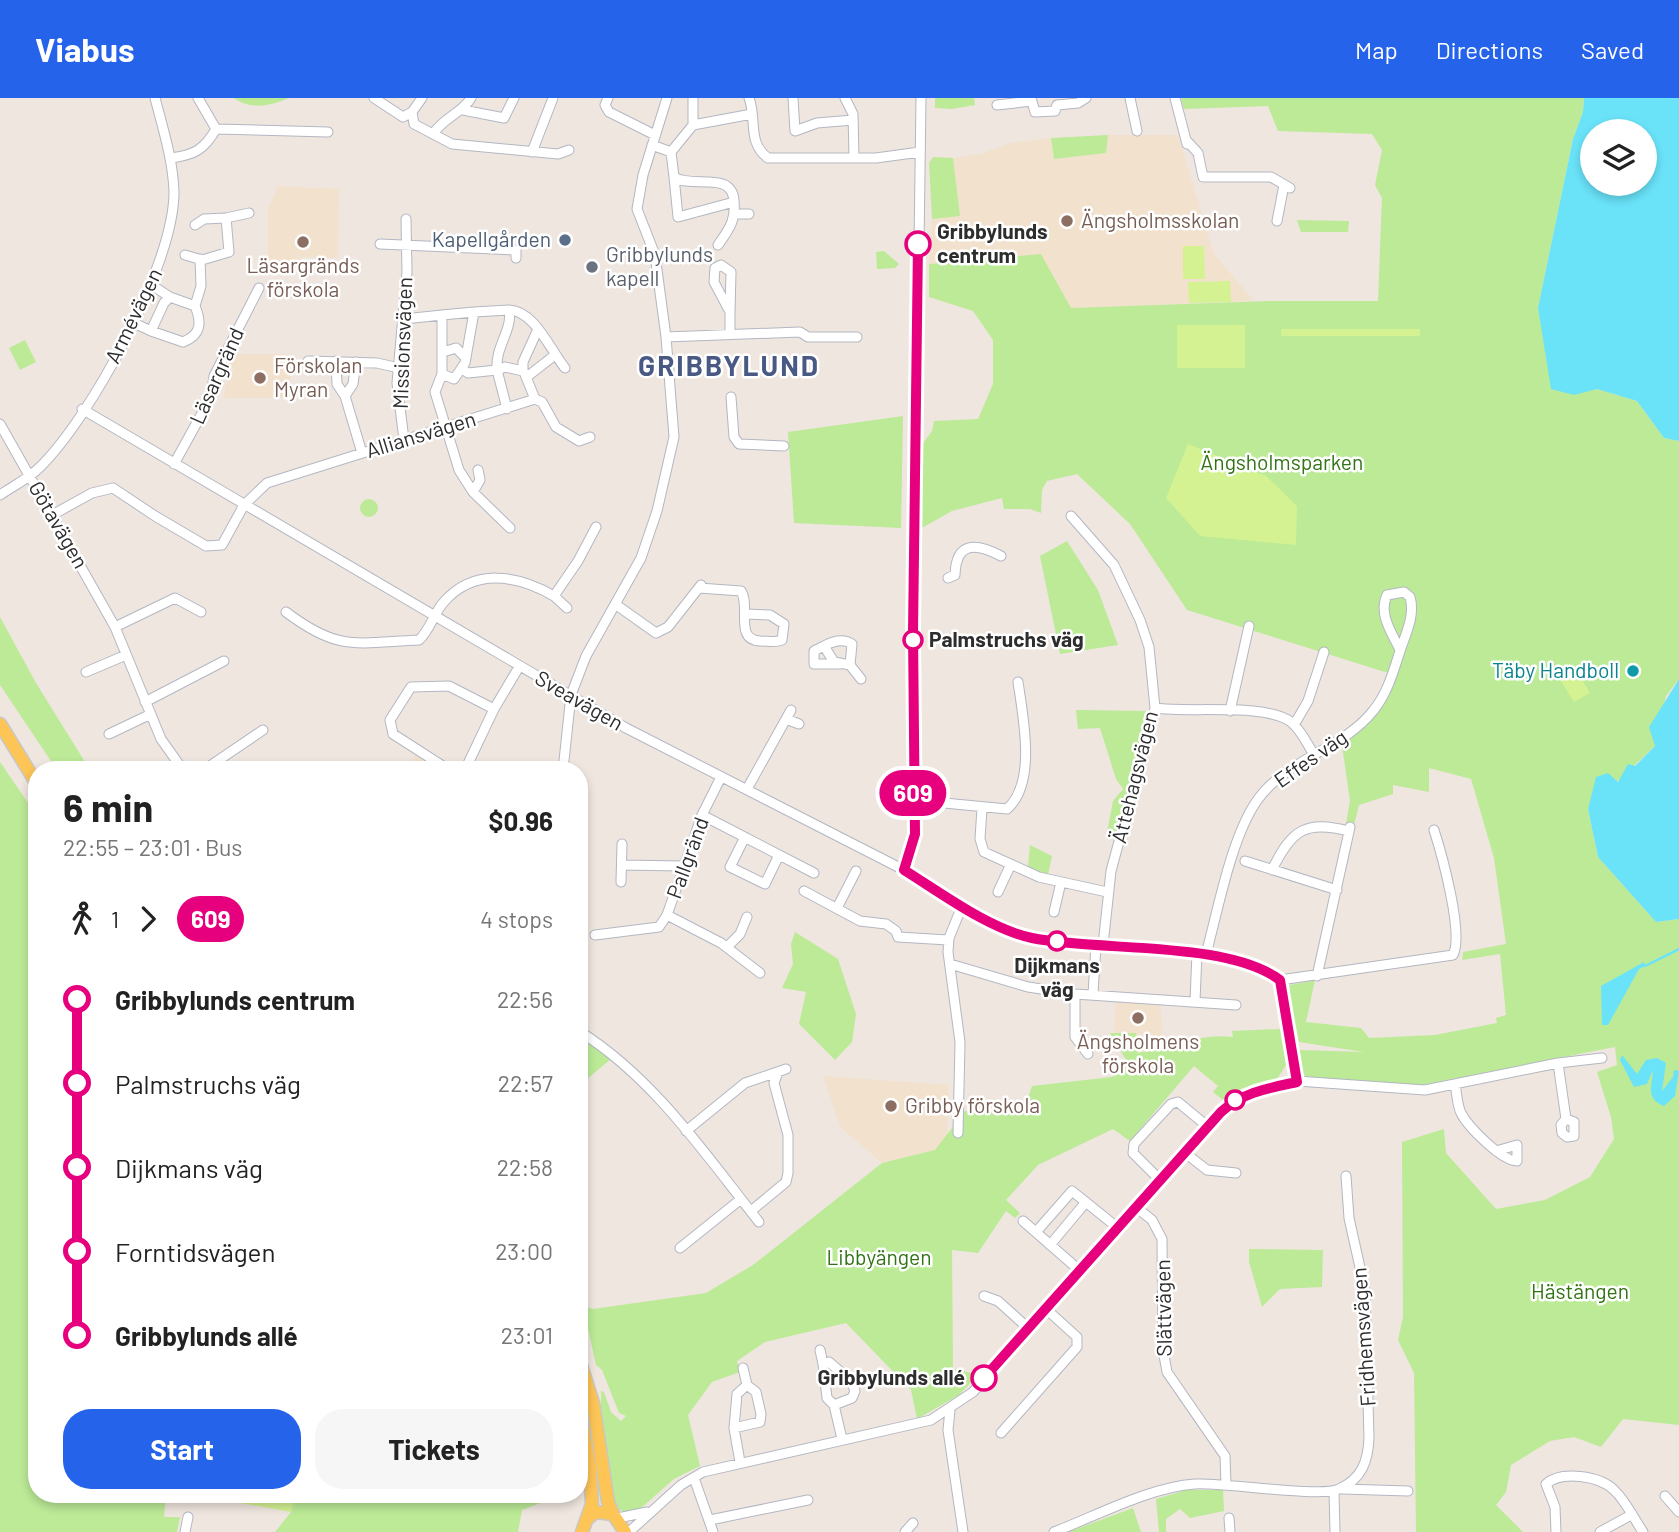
<!DOCTYPE html>
<meta charset="utf-8">
<style>
body{margin:0;font-family:Barlow,sans-serif;background:#f6f6f6;color:#222;height:100vh;display:flex;flex-direction:column;font-size:26px;white-space:nowrap}
*{box-sizing:border-box;margin:0}
p{font-size:23px;color:#767676}
.icon{flex:none;width:38px;height:38px;fill:none;stroke:currentColor;stroke-width:2;stroke-linecap:round;stroke-linejoin:round}
.map{position:relative;flex:1;overflow:hidden}
.sheet{position:absolute;left:28px;top:663px;width:560px;height:742px;display:flex;flex-direction:column;background:#fff;border-radius:28px;box-shadow:0 4px 10px #0003}
.sheet>*{flex:none}
.badge{padding:0 14px;border-radius:23px;font-size:24px;line-height:46px}
.tools{position:absolute;left:1580px;top:21px;display:grid;gap:14px}
.tools a{display:grid;place-items:center;width:77px;height:77px;border-radius:50%;background:#fff;box-shadow:0 4px 10px #0003;font-size:35px}
.map>.badge{position:absolute;translate:-50% -50%;box-shadow:0 0 0 4px #fff}
.legs{display:flex;align-items:center;gap:10px;height:77px;padding:0 35px;font-size:23px}
.legs p{margin-inline-start:auto}
.head{display:flex;align-items:center;justify-content:space-between;height:119px;padding:0 35px}
h1{font-size:38px;font-weight:700;line-height:52px}
.action{display:flex;gap:14px;margin-top:auto;padding:14px 35px}
.action a{flex:1;height:80px;border-radius:28px;background:#2563eb;color:#fff;font-size:28px;font-weight:700;line-height:80px;text-align:center}
.action a+a{background:#f6f6f6;color:#222}
ul{padding:0 35px;list-style:none}
li{display:flex;align-items:center;gap:24px;height:84px;font-size:26px}
li i{display:grid;place-items:center;width:10px;height:100%;margin:0 9px;background:currentColor}
li i::after{content:'';width:18px;height:18px;margin:-9px;border:5px solid;border-radius:50%;background:#fff}
li p{margin-inline-start:auto}
li:first-child i{background:linear-gradient(#0000 50%,currentColor 0)}
li:last-child i{background:linear-gradient(currentColor 50%,#0000 0)}
header{display:flex;align-items:center;gap:42px;box-sizing:border-box;height:98px;padding:0 35px;background:#2563eb;color:#fff}
header strong{font-size:33px}
nav{display:flex;gap:38px;margin-inline-start:auto;font-size:24px}
.map>svg:first-child{display:block}
</style>
<header>
<strong>Viabus</strong>
<nav><a>Map</a><a>Directions</a><a>Saved</a></nav>
</header>
<div class="map">
<svg width="1679" height="1434" viewBox="0 0 1679 1434">
<rect width="100%" height="100%" fill="#efe6df"/>
<path fill="#f2e2cd" d="M1108 37H1178L1214 156 1254 203 1071 210 1040 156 929 166 932 121 960 117 953 60 981 56 1010 45 1051 40 1054 61 1105 55Z
M278 88 339 91 338 160 302 159 292 176 268 165V111Z
M228 256H290L291 300H224L225 289 234 271 224 264Z
M415 657 427 662 423 669 427 672H406Z
M1116 903 1160 905 1164 951 1138 955 1114 935Z
M823 978 949 987 947 1037 935 1052 882 1065 840 1029Z"/>
<path fill="#bcea97" d="M234 0H289C271 8 250 12 234 0Z
M935 0H974L975 7 952 11 935 10Z
M1181 0H1584L1583 14 1573 41 1538 210 1580 294 1597 291 1637 303 1664 340 1679 343V581L1666 598 1655 648 1588 711 1598 759 1656 824 1679 821V1327L1623 1321 1601 1349 1574 1339 1550 1343 1511 1367 1506 1394 1496 1407 1523 1434H1416L1414 1275 1398 1242 1403 1219 1402 1044 1444 1031 1446 1055 1496 1111 1545 1102 1590 1079 1614 1041 1611 1019 1597 974 1617 967 1615 949 1416 988 1308 980 1302 975 1299 952 1364 954 1299 944 1289 893 1290 887 1315 882 1306 924 1361 930 1369 940 1435 937 1497 925 1496 920 1506 917 1500 856 1462 862 1463 854 1506 846 1494 760 1471 681 1429 670V694L1393 687V696L1359 707 1354 727 1346 726 1350 703 1342 647C1366 628 1390 606 1397 575L1385 574 1187 512 1130 426 1077 376 1047 383 1042 392 1041 415 1030 411H1004L1002 400 952 413 920 431 921 348 932 333 934 323 978 321 993 286V242L973 213 929 199V166L1041 156 1071 210 1269 203H1378L1382 100 1375 87 1382 52 1372 36 1278 33 1268 8 1184 11Z
M1108 37 1106 55 1054 61 1051 40Z
M933 59 953 60 960 118 932 121 929 65Z
M1297 122 1349 123 1348 134H1301Z
M884 153 899 166 895 170 877 171 876 154Z
M25 242 36 264 20 272 9 250Z
M903 318 901 430 794 425 788 334Z
M360 410a9 9 0 1 1 18 0a9 9 0 1 1-18 0Z
M1067 443 1098 492 1118 547 1060 556 1040 458Z
M0 519 36 585 90 672H57L0 587Z
M1076 612 1147 613 1116 741 1106 740 1113 703 1123 691 1116 681 1100 630 1078 631Z
M0 664 37 718V1396L166 1397 164 1419H180L177 1434H0Z
M1030 747 1052 758 1048 777 1028 769Z
M795 834 838 861 856 916 852 944 835 962 799 926 806 894 782 890 793 866 791 846Z
M1280 931 1286 967 1277 981 1252 987 1223 1002 1213 994 1218 988 1194 968 1130 1043 1113 1031 1038 1067 1006 1102 1020 1115 1015 1120 1006 1113 978 1155 952 1152 953 1270 978 1277 959 1297 917 1321 911 1292 846 1225 765 1244 737 1263 740 1274 712 1284 688 1317 700 1368 674 1381 640 1411 627 1415 616 1410 601 1316V1293L604 1294 611 1314 621 1323 626 1318 619 1315 602 1272 596 1267 583 1208 593 1211 706 1195 753 1167 882 1065 935 1052 965 1013 1022 1017 1032 988 1112 979 1129 967 1110 935H1136L1138 955C1172 951 1198 935 1233 939L1232 933Z
M587 945 612 960 586 982 580 994 579 948Z
M1249 1151 1323 1152 1322 1189 1280 1191 1262 1209 1249 1164Z
M1186 1392H1223L1224 1413 1190 1420 1180 1411 1166 1421V1434H1159L1156 1401Z
M295 1397H548L543 1404 522 1412 518 1434H275L291 1414Z
M1133 1410 1141 1434H1068Z"/>
<path fill="#d4f292" d="M1183 148H1204L1205 181H1183Z
M1230 183 1231 204 1189 205 1188 184Z
M1177 227H1245V270H1177Z
M1281 231H1420V238H1281Z
M1188 346 1266 378 1297 408 1296 447 1200 438 1166 400Z
M1563 571 1581 580 1590 595 1574 604 1556 575Z
M214 1396H295V1397L291 1414 213 1400Z"/>
<path fill="#6ae3f9" fill-rule="evenodd" d="M1584 0H1679V343L1664 340 1637 303 1597 291 1574 297 1551 291 1538 210 1573 41 1583 14ZM1645 33V86H1592V33Z
M1679 581V821L1656 824 1598 759 1588 711 1596 679 1608 675 1618 684 1628 666 1635 668 1655 648 1649 629Z
M1644 864 1645 868 1639 871 1608 927H1602L1601 888Z
M1622 957 1637 976 1646 962 1657 960 1666 965 1662 993 1673 979 1674 972 1679 973 1675 998 1664 1008C1645 1000 1652 989 1653 972L1647 986 1634 989 1620 962Z"/>
<g fill="none" stroke-linecap="round" stroke-linejoin="round">
<path stroke="#6ae3f9" stroke-width="2.5" d="M1645 868 1679 851"/>
<g stroke="#b3b7c2" stroke-width="11">
<path id="minor" d="M374 0 403 19 412 14
M422 0 412 14 414 26 452 46 558 56 569 52
M608 0 605 7 609 14 655 37
M749 0C757 21 747 45 768 60H876L920 54
M793 0 795 33 817 25 853 22
M845 0 853 16 854 60
M1031 0 1035 14 1055 13 1057 7 1078 5 1086 0
M1130 0 1137 33
M1175 0 1187 46
M997 7 1032 3
M463 12 504 20 514 0
M693 27 752 16
M216 31 328 34
M433 36C444 19 461 16 471 0
M1186 42 1198 55 1203 79H1271L1290 90
M652 47 671 54 693 27V0
M532 54 553 0
M671 54 674 79C691 91 731 72 734 102 736 123 729 131 718 147
M171 60C194 57 204 52 216 31L198 0
M674 79 678 119 734 104
M734 116H749
M226 120 249 115
M1277 123 1284 87
M380 146 516 152V160
M185 157 202 162 229 154 226 120 204 121 195 127
M150 186 170 199
M195 208 201 188 200 161
M509 212C534 212 551 253 565 270
M474 214 509 212C513 232 495 248 497 272L505 269 523 273V264L538 231
M730 214 731 174 721 167 715 170 714 184 730 214V236
M404 221 442 217V276L435 294 459 372 473 394 510 430
M134 225 151 233 164 205 170 199 195 208C202 225 201 237 183 244L151 233
M666 239 800 234 808 239H857
M443 254 456 250 466 260
M308 263 377 265 399 270
M336 263 337 286 345 298
M356 264 353 286 345 298 362 355
M462 271 468 275 497 272 507 311
M524 274 535 301
M442 276 454 281 465 265 474 214 442 217
M528 278 555 257
M731 299 734 339 739 346 784 348
M82 311 626 630 904 772 988 822 1029 839 1083 847 1206 856 1269 874 1280 882 1297 983
M0 326 115 529 161 641 183 672
M404 342 397 285 407 174 406 121
M174 366 211 299 214 278 259 190
M473 394 480 382 478 372
M0 397C13 388 28 381 40 369 91 319 174 167 174 94 173 62 163 31 155 0
M54 416 92 395 113 390 155 418 206 448 222 447 244 407 267 385 535 301 542 304 556 329 579 343 590 339
M1071 418 1114 467 1140 522 1149 549 1155 610 1111 773 1103 847
M948 480 955 477C956 443 976 445 1001 458
M699 490 741 493C751 509 734 542 760 543 768 543 775 545 782 542L784 526 770 517 745 516
M554 498 567 510
M615 506 656 535 668 529 701 487
M286 514C339 554 356 545 419 542 430 532 433 517 443 505 474 469 517 477 554 498L578 463 596 429
M115 529 175 500 201 514
M824 548 814 553V566H840
M850 567 834 564 824 548C833 543 843 540 852 546L850 567 861 581
M86 574 126 557
M145 604 224 563
M1155 610C1189 615 1267 605 1291 624 1301 632 1306 644 1313 655
M1230 613 1249 528
M786 621 799 626
M1294 627 1308 603 1324 554
M109 636 151 616
M204 672 263 632
M449 672 393 636 390 622 411 589 449 588 494 611
M465 672 494 611 519 569
M563 672 571 597 586 558 641 460 657 413 674 339 666 239 655 157 637 111 643 77 667 0
M721 679 702 717 667 817 721 845 760 875
M747 691 791 612
M913 702 1007 711C1037 685 1023 619 1018 584
M982 710 980 741 984 754 1039 779 1107 794
M702 717 814 775
M745 739 730 769 765 786 779 757
M1245 763 1337 792
M624 767 683 768
M904 772 915 736 914 516 921 0
M1272 772C1292 731 1306 722 1349 733
M621 784 622 746
M804 793 860 823 886 826 896 833 898 839 948 842
M998 794 1011 766
M837 810 856 773
M1054 814 1061 784
M595 837 659 829 667 817
M727 849 740 836 747 819
M1206 856C1218 812 1231 741 1256 704 1285 661 1342 652 1373 613 1388 595 1394 571 1401 550 1407 533 1415 516 1410 499L1404 494 1387 497C1378 516 1392 535 1400 552
M950 866 1028 889 1075 896 1236 907
M1317 878 1350 729
M1280 882 1453 857C1464 836 1442 757 1434 732
M1075 896V939L1088 956
M1093 896 1096 847
M1195 903 1197 855
M579 933C654 980 705 1056 759 1124
M1558 965 1566 1021 1561 1027 1562 1035 1567 1039 1574 1038V1024L1566 1021
M1455 987C1457 995 1457 1007 1461 1015 1468 1029 1502 1063 1517 1063V1047L1496 1053
M686 1033 745 985 786 971
M958 1035 960 944 948 854 949 840 962 808
M1184 1054 1207 1072 1236 1075
M1160 1082 1133 1055 1134 1046 1171 1006 1178 1004 1207 1028
M1137 1110 1152 1122 1162 1141 1163 1252 1167 1274 1225 1358 1226 1386
M751 1113 786 1084 788 1075V1037L774 985 778 974
M1023 1123 1079 1172
M1036 1134 1072 1093 1118 1130
M1050 1147 1086 1104
M680 1150 741 1101
M984 1198 998 1203 1028 1230
M820 1252 823 1266
M743 1270 747 1287
M834 1307 852 1300 855 1293 851 1283 829 1264 823 1266 827 1300 834 1307 842 1341
M950 1312 948 1332 963 1434
M734 1330 737 1296 747 1287 756 1294 761 1316 760 1324 734 1330 740 1364
M1001 1335 1077 1249V1239L1045 1210
M694 1380 713 1434
M1342 1391 1408 1393
M1334 1393 1335 1434
M1665 1398 1679 1414
M618 1420 647 1414
M1229 1420 1230 1434
M710 1422 808 1402
M185 1434 188 1419
M629 1434 681 1387 703 1374 931 1322 973 1294 1207 1028 1234 1002 1253 994 1297 983 1425 992 1558 965 1602 960
M905 1434 913 1425
M1054 1434C1096 1418 1150 1389 1195 1386 1224 1384 1320 1400 1339 1391 1362 1381 1368 1363 1369 1340L1365 1192 1349 1120 1346 1078
M1556 1434 1555 1409 1546 1386C1561 1372 1600 1378 1614 1392 1626 1403 1634 1421 1643 1434
M1600 1434 1631 1417"/>
</g>
<g stroke="#c8c8c8" stroke-width="15">
<path id="major" d="M0 626 37 686
M579 1261 593 1305 608 1404 613 1416
M579 1312 590 1369 592 1406 582 1434
M587 1421 595 1414 613 1416 625 1434"/>
</g>
<use href="#minor" stroke="#fff" stroke-width="9"/>
<use href="#major" stroke="#fdc456" stroke-width="12"/>
</g>
<g fill="none" stroke-linecap="round" stroke-linejoin="round">
<g stroke="#fff" stroke-width="16">
<path id="line-1" d="M918 146 913 534 915 736 904 772C941 795 989 831 1032 840 1100 854 1226 842 1280 882L1297 984C1269 990 1243 994 1221 1014L984 1280"/>
</g>
<use href="#line-1" stroke="#e6007e" stroke-width="10"/>
</g>
<g fill="#8d6e63" stroke="#fff" stroke-width="2.5">
<circle cx="1067" cy="123" r="7"/>
<circle cx="303" cy="144" r="7"/>
<circle cx="260" cy="280" r="7"/>
<circle cx="1138" cy="920" r="7"/>
<circle cx="891" cy="1008" r="7"/>
</g>
<circle fill="#5c6f8a" stroke="#fff" stroke-width="2.5" cx="565" cy="142" r="7"/>
<g fill="#fff" stroke="#e6007e" stroke-width="3.5">
<circle cx="918" cy="146" r="12"/>
<circle cx="913" cy="542" r="9"/>
<circle cx="1057" cy="843" r="9"/>
<circle cx="1235" cy="1002" r="9"/>
<circle cx="984" cy="1280" r="12"/>
</g>
<circle fill="#6b7280" stroke="#fff" stroke-width="2.5" cx="592" cy="169" r="7"/>
<circle fill="#0f9aa8" stroke="#fff" stroke-width="2.5" cx="1633" cy="573" r="7"/>
<g text-anchor="middle" stroke-width="5" stroke-linejoin="round" paint-order="stroke">
<g font-size="21" fill="#785e54" stroke="#fff" text-anchor="start">
<text x="1081" y="130">Ängsholmsskolan</text>
<text x="303" y="175" text-anchor="middle">Läsargränds<tspan x="303" dy="24">förskola</tspan></text>
<text x="274" y="275">Förskolan<tspan x="274" dy="24">Myran</tspan></text>
<text x="1138" y="951" text-anchor="middle">Ängsholmens<tspan x="1138" dy="24">förskola</tspan></text>
<text x="905" y="1015">Gribby förskola</text>
</g>
<g font-size="21" font-weight="bold" fill="#2d2d2d" stroke="#fff" text-anchor="start">
<text x="937" y="141">Gribbylunds<tspan x="937" dy="24">centrum</tspan></text>
<text x="929" y="549">Palmstruchs väg</text>
<text x="1057" y="875" text-anchor="middle">Dijkmans<tspan x="1057" dy="24">väg</tspan></text>
<text x="965" y="1287" text-anchor="end">Gribbylunds allé</text>
</g>
<g font-size="21" fill="#4e5e75" stroke="#fff" text-anchor="end">
<text x="551" y="149">Kapellgården</text>
</g>
<g font-size="21" fill="#5b616d" stroke="#fff" text-anchor="start">
<text x="606" y="164">Gribbylunds<tspan x="606" dy="24">kapell</tspan></text>
</g>
<g font-size="21" fill="#2d2d2d" stroke="#fff">
<text transform="translate(134 218) rotate(-64)" y="7">Armévägen</text>
<text transform="translate(403 245) rotate(-88)" y="7">Missionsvägen</text>
<text transform="translate(217 278) rotate(-66)" y="7">Läsargränd</text>
<text transform="translate(421 337) rotate(-17)" y="7">Alliansvägen</text>
<text transform="translate(58 427) rotate(60)" y="7">Götavägen</text>
<text transform="translate(579 603) rotate(30)" y="7">Sveavägen</text>
<text transform="translate(1311 661) rotate(-35)" y="7">Effes väg</text>
<text transform="translate(1135 679) rotate(-76)" y="7">Ättehagsvägen</text>
<text transform="translate(688 760) rotate(-70)" y="7">Pallgränd</text>
<text transform="translate(1164 1210) rotate(-91)" y="7">Slättvägen</text>
<text transform="translate(1364 1239) rotate(-94)" y="7">Fridhemsvägen</text>
</g>
<g font-size="21" fill="#327314" stroke="#fff">
<text x="1282" y="372">Ängsholmsparken</text>
<text x="879" y="1167">Libbyängen</text>
<text x="1580" y="1201">Hästängen</text>
</g>
<g font-size="21" fill="#0d838f" stroke="#fff" text-anchor="end">
<text x="1619" y="580">Täby Handboll</text>
</g>
<g font-size="28" font-weight="bold" letter-spacing="2" fill="#485983" stroke="#fff">
<text x="729" y="278">GRIBBYLUND</text>
</g>
</g>
</svg>
<div class="tools">
<a><svg class="icon" aria-label="layers" viewBox="0 0 24 24"><path d="M12 4l9 5-9 5-9-5zM3 14l9 5 9-5"/></svg></a>
</div>
<b class="badge" style="left:913px;top:695px;background:#e6007e;color:#fff">609</b>
<section class="sheet">
<div class="head"><div><h1>6 min</h1><p>22:55 – 23:01 · Bus</p></div><b>$0.96</b></div>
<div class="legs"><svg class="icon" aria-label="walk" viewBox="0 0 24 24"><circle cx="13" cy="4" r="2"/><path d="M13 8l-2 6 4 7M11 14l-3 7M7 12l3-4h3l4 4"/></svg>1<svg class="icon" aria-label="forward" viewBox="0 0 24 24"><path d="M9 5l7 7-7 7"/></svg><b class="badge" style="background:#e6007e;color:#fff">609</b><p>4 stops</p></div>
<ul>
<li><i style="color:#e6007e"></i><b>Gribbylunds centrum</b><p>22:56</p></li>
<li><i style="color:#e6007e"></i><span>Palmstruchs väg</span><p>22:57</p></li>
<li><i style="color:#e6007e"></i><span>Dijkmans väg</span><p>22:58</p></li>
<li><i style="color:#e6007e"></i><span>Forntidsvägen</span><p>23:00</p></li>
<li><i style="color:#e6007e"></i><b>Gribbylunds allé</b><p>23:01</p></li>
</ul>
<div class="action"><a>Start</a><a>Tickets</a></div>
</section>
</div>
